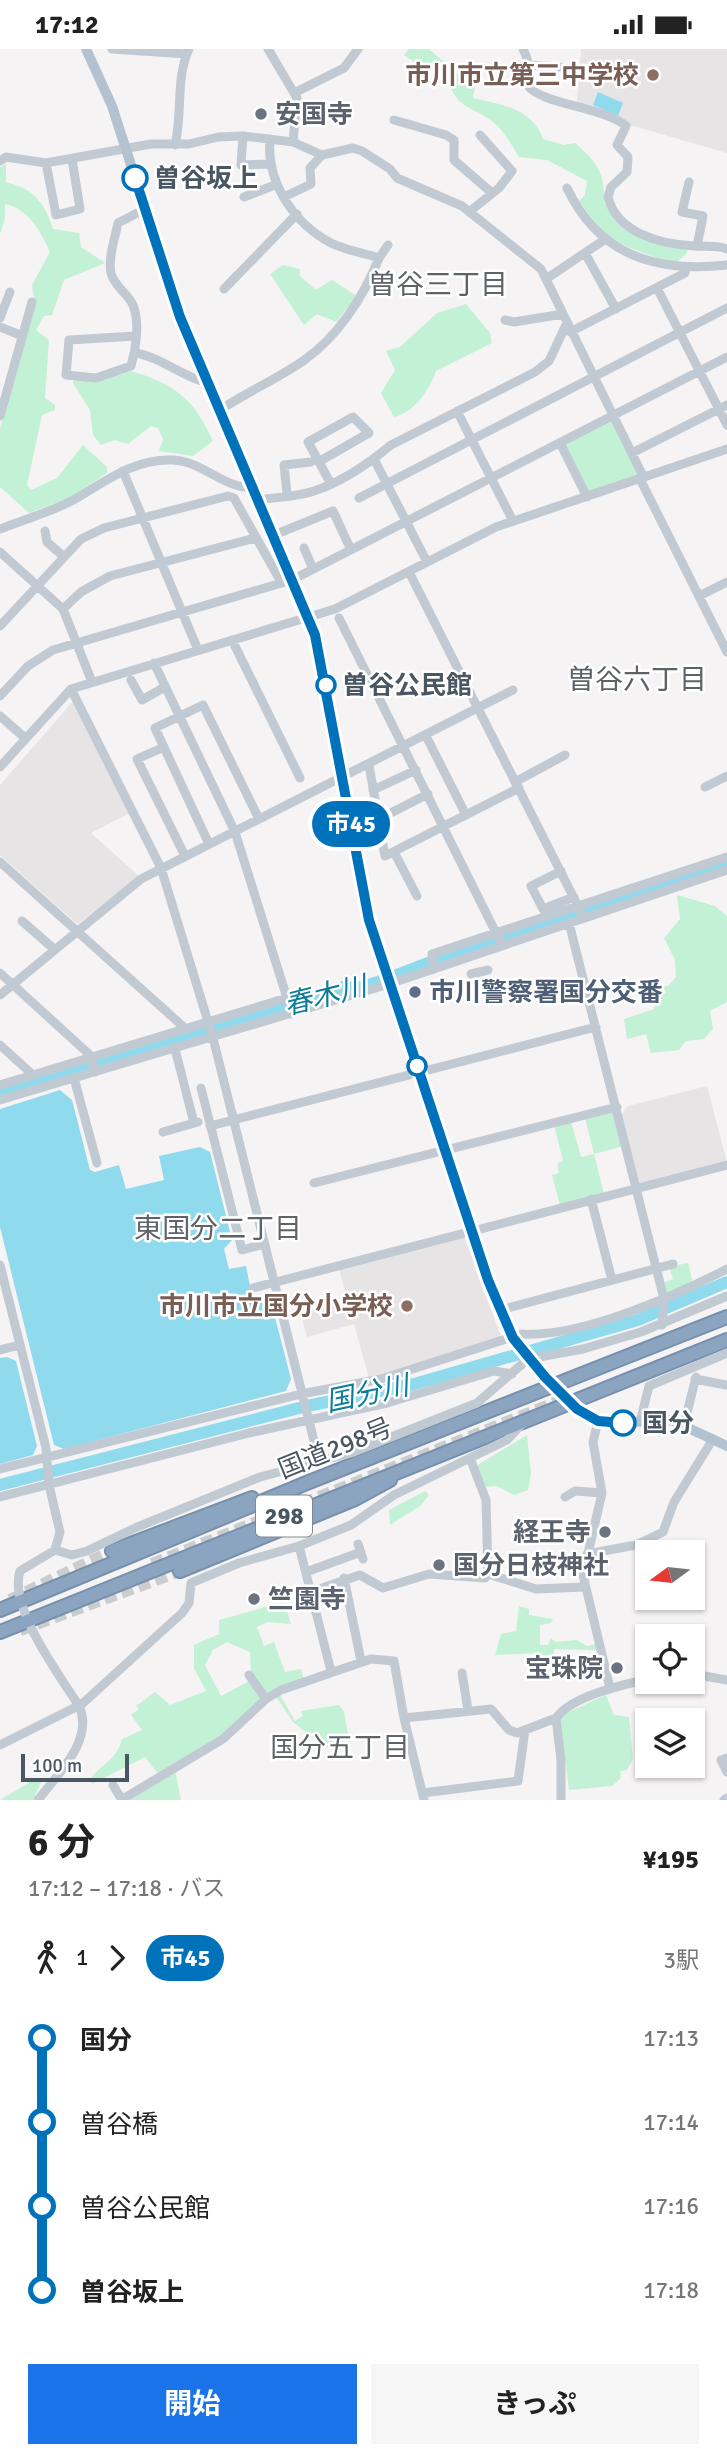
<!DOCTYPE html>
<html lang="ja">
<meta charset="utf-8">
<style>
body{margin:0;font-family:Signika,"Noto Sans JP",sans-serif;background:#f6f6f6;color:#222;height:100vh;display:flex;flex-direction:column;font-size:26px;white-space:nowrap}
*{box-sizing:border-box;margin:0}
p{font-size:23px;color:#767676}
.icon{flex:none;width:38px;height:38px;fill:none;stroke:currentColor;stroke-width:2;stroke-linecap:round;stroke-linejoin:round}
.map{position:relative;height:1751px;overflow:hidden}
.panel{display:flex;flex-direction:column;background:#fff;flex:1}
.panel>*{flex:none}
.badge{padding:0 14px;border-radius:23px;font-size:24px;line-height:46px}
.needle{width:46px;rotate:255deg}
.buttons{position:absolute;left:635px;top:1491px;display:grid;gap:14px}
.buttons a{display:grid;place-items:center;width:70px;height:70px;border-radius:0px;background:#fff;box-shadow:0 2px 5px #0004;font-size:35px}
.scale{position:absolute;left:21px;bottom:18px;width:108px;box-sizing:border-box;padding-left:7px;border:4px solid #4a5661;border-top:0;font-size:19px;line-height:24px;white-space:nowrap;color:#4a5661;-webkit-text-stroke:5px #fff;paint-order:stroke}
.map>.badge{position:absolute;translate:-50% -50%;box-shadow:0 0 0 4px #fff}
.legs{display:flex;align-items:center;gap:10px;height:77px;padding:0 28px;font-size:23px}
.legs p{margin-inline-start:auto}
.summary{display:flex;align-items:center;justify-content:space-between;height:119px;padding:0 28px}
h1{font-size:38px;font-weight:700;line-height:52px}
.cta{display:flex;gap:14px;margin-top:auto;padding:14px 28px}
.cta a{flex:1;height:80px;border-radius:0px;background:#1a73e8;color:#fff;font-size:28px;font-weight:700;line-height:80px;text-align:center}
.cta a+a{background:#f6f6f6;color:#222}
ul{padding:0 28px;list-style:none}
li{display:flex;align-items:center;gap:24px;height:84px;font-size:26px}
li i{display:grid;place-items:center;width:10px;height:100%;margin:0 9px;background:currentColor}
li i::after{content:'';width:18px;height:18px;margin:-9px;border:5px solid;border-radius:50%;background:#fff}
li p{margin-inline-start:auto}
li:first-child i{background:linear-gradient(#0000 50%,currentColor 0)}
li:last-child i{background:linear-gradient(currentColor 50%,#0000 0)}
.status{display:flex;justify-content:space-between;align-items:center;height:49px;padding:0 35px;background:#fff;direction:ltr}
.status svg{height:19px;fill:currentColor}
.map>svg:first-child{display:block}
</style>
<div class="status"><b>17:12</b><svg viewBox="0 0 49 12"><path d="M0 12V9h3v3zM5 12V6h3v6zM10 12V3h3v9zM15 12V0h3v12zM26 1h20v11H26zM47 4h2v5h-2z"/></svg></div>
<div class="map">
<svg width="727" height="1751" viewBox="0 0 727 1751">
<rect width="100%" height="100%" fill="#f5f3f3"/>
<path fill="#e6e4e5" d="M581 0H727V104L630 76 577 53Z
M74 651 130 764 91 784 140 828 77 875 0 806V736Z
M707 1037 727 1113 639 1136 621 1066 628 1057Z
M464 1187 501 1288 369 1329 354 1275 307 1288 300 1263 347 1250 339 1220Z"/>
<path fill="#c3f1d5" d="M409 0H429L467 33 475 37 473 49C502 56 532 59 543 90L564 96 575 94C596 112 606 125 604 154L623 177 688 200 687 204 677 213H667C619 194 610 196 579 152L585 146 587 132 547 111 519 108C512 97 503 80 493 73 468 54 461 64 446 29L449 25 434 15 422 18 404 6Z
M6 115V133C34 140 44 153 53 180L79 184 81 198 105 214 64 231 52 266 44 267 36 281 49 291 45 349 55 356V361L42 366 27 436 31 441 57 429 83 396 107 418V424L69 449 29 464 0 438V379L35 257 32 236 50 203C41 183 28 159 5 155V169L0 185V118Z
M283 216 300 220V227L316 241 332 231 357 247 336 273 317 265 304 276 270 225Z
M466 255 490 284 492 294 436 322C430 340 414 364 394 368L381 344 395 321 386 302 400 298 437 264Z
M131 322C175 335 194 350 213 392L193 407 159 402 163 390 158 379 151 377 128 395 115 391 101 396 93 386 90 361 73 334 74 330 99 332Z
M613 367 644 429 587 448 560 394Z
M677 846 715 857 727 867V953L710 962 713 980 704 990 686 992 679 1001 651 1004 646 985 627 990 624 970 654 960 657 938 668 937 676 928 675 911 664 889 680 870Z
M613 1061 624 1097 594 1105 604 1145 560 1156 552 1126 559 1124 557 1114 563 1112 554 1076 571 1072 581 1108 594 1105 585 1069Z
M688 1214 693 1234 668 1245 665 1244 662 1234 673 1230 669 1218Z
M527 1386 531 1424 528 1441 514 1446 497 1437 486 1438 476 1417Z
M425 1442 429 1446 420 1457 390 1476 389 1461Z
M284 1553 291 1575 268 1573 257 1578 264 1597 274 1593 285 1623 301 1620 304 1632 266 1648 251 1624 250 1603 227 1593 213 1601 205 1616 221 1647 251 1631 263 1650 226 1685 158 1725 145 1708 92 1735 91 1729C103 1714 117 1710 122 1690L142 1681 131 1666 139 1660 136 1657 155 1643 170 1656 206 1642 194 1619V1596L219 1585V1571Z
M519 1557 529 1560V1566L553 1570 551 1574 540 1576V1596H548L551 1589 555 1593 577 1591 587 1597 596 1595 597 1601 554 1600V1605L547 1606V1619L545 1621H541L539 1604 495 1606 501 1585 516 1582Z
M279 1644 295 1672 303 1667 301 1662 339 1656 344 1663 349 1691 327 1698 322 1696 293 1673 275 1646Z
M606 1646 614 1666 629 1668 633 1710 627 1721 620 1722 621 1729 612 1737 569 1741 560 1667Z
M175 1721 181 1751H127Z
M30 1729H36L41 1733 33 1751H0L27 1735Z"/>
<path fill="#90daee" d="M598 43 623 54 618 67 593 56Z
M60 1041 72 1051 90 1121 95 1123 119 1116 126 1140 164 1131 159 1107 200 1098 210 1103 232 1191 224 1200 229 1220 246 1217 252 1247 271 1253 291 1330 286 1342 64 1400 54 1396 0 1178V1060Z
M7 1308 16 1312 37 1397 33 1406 0 1415V1309Z"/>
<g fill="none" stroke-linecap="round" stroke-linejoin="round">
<path stroke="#90daee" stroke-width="12" d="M0 1042 346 937 355 940 381 932 446 907 727 813
M0 1436 307 1357 414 1335 638 1271 727 1233"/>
<path stroke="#caccce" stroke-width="12" stroke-dasharray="12 6" stroke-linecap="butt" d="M152 1515 567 1349
M10 1551 112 1502
M20 1581 180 1522"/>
<g stroke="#7690ad" stroke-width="16">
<path id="highway" d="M112 1502 252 1449
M180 1522 355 1450 390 1431
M0 1561 309 1433 727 1268
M0 1583 727 1291"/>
</g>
<path stroke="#c1cad2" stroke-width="9" d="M112 0 187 5
M268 0 297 49 293 93
M523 0 527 9 529 38C543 55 603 58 626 77L617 96 628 108 627 123 611 138 608 148C617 184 660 195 694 197 706 198 716 196 727 200
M528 16 560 18
M296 43 344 19 358 0
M394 71 446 86 454 91V111L492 144
M243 87 241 116 271 115
M175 96C183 64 175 31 189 0
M0 112 6 108 46 114 151 95H189L218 88 243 87 293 93 322 106 353 99 362 102 390 120 397 129 462 157 541 220 644 429
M46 114 56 166 80 160 72 110
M689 133 682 163 703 167 697 197
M567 139C599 206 655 224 727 216
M244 148 275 136
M284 148 311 135 310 119 322 106
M469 163 499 139 512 122 480 86
M585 204 616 260
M379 209 388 196
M546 230 604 191
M657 239 727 376
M224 240 297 165
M0 269 10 243
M505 271 514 273 563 265
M0 278 20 286
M570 283 685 224V219
M136 287 69 291 66 326 96 329 131 317C136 300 140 274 133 256 128 245 114 237 111 224 108 209 115 189 118 174L145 160
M135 304C161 308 182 328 208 334
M220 361C247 343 277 330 303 312 338 288 364 247 379 209 363 204 345 201 331 194 293 174 266 132 270 90
M457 362 513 472
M0 367 32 253
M560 394 587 448
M632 404 727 356
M374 410 427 513
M320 412 369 384 353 368 308 393 331 435
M123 422 198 601
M640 430 727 603
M287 445 284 416 311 413
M359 449 727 259
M258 451C276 448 297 448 314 442 342 433 368 415 391 396L535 323 549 312 566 276
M0 480C25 470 52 463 75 450 106 432 135 409 173 411 202 412 223 439 253 439
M45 482 47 493 63 507
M274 486 333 462 351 501
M304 499 313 520
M0 503 63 560 92 633
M409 523 584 869
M699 547 727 533
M63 560 81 543 110 527 255 489
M339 569 502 896
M0 577 81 490 104 479 228 447 234 449 281 533
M232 591 300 729
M154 614 235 783 292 965
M131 631 142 651 163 639
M71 640 161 819 213 989 319 1412
M0 647 28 617 53 601 292 531 727 308
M0 667 25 689
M426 687 466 766
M162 699 137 710 185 807
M369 716 385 807 519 739
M0 718 71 640 335 560 496 478 727 400
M515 733 565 706
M705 738 727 727
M373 741 416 721
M379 770 428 745
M209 795 155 679 203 656 259 770
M394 803 417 847
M0 813 187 981
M561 822 531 837 543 860 574 848
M22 872 54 900
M569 874 664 1250 662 1276
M434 920 432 905 727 808
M0 924 90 1006 95 1023
M471 925 488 921
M0 946 141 830 513 641
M0 996 33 1026
M175 1000 194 1074
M74 1029 97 1114
M0 1036 287 949
M201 1039 242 1201 264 1195
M0 1051 389 935 727 821
M210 1077 596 978
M163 1083 198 1073
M314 1134 617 1058
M591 1150 612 1231
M0 1216 46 1399 49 1436 60 1483 55 1501 20 1522C8 1558 60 1627 79 1657 95 1691 56 1727 38 1751
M253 1239 727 1116
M500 1261 673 1215
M0 1301 20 1296
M695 1330 726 1336
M598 1372 593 1393 602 1444 583 1526 610 1639
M640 1373 649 1337 727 1304
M684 1376 696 1328
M470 1409 486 1451 488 1525 536 1540 584 1538
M0 1420 301 1345 381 1330 522 1285C579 1289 675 1247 727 1220
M0 1448 249 1384 387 1354 494 1322 512 1325
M565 1448 575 1442 602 1444
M358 1495 363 1510
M299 1497 331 1622
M55 1501 72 1506 87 1502 135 1479 260 1428 351 1404 477 1354 528 1310 583 1300 641 1283 727 1247
M587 1505 636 1496 663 1483 674 1453 713 1390
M306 1523 361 1503
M344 1529 361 1612
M312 1548 322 1539 360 1526 383 1539 429 1525 485 1529 488 1525
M462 1624 468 1661
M693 1625 727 1631
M249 1626 266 1650
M404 1669 491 1660 509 1681 517 1684 556 1669
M0 1696 82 1655 182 1564 189 1554 191 1534 239 1514 299 1497 351 1476 394 1446 507 1391 525 1372
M727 1709 721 1711 727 1723
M113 1736 122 1751
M423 1744 518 1732 525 1681
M121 1751 223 1690 266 1650 281 1641 371 1610 394 1612 404 1669 424 1751
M561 1751V1711L556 1669C572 1647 622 1636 648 1630
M724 1751 727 1749"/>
<path stroke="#b3c2d1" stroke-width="10" d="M86 0 112 57 180 268 315 586 369 871 488 1231 513 1289 528 1310 577 1360 610 1374 671 1371 727 1397"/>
<use href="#highway" stroke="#8ba5c1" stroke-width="12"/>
</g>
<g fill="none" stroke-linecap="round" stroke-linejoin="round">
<g stroke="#fff" stroke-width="16">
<path id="line-1" d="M135 129 180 268 315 586 369 871 488 1231 513 1289 545 1328 577 1360 598 1372 623 1374"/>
</g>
<use href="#line-1" stroke="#0072bc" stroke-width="10"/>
</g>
<g fill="#8d6e63" stroke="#fff" stroke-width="2.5">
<circle cx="653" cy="26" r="7"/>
<circle cx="407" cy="1257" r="7"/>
</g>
<g fill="#6b7280" stroke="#fff" stroke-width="2.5">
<circle cx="261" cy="65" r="7"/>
<circle cx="605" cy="1483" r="7"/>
<circle cx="439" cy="1516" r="7"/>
<circle cx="254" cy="1550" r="7"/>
<circle cx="617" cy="1619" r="7"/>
</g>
<g fill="#fff" stroke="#0072bc" stroke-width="3.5">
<circle cx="135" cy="129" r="12"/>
<circle cx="326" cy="636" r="9"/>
<circle cx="417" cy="1017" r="9"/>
<circle cx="623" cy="1374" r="12"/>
</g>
<circle fill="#5c6f8a" stroke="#fff" stroke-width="2.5" cx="415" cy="943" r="7"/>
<g text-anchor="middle" stroke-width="5" stroke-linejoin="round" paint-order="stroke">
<rect fill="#fff" stroke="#808990" stroke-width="2" x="256" y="1446.5" width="56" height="41" rx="5"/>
<g font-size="24" font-weight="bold" fill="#4a5661">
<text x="284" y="1475">298</text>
</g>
<g font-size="26" font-weight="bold" fill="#785e54" stroke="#fff" text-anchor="end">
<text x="639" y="35">市川市立第三中学校</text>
<text x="393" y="1266">市川市立国分小学校</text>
</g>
<g font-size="26" font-weight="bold" fill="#5b616d" stroke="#fff" text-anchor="start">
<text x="275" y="74">安国寺</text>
<text x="591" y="1492" text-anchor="end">経王寺</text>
<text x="453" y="1525">国分日枝神社</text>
<text x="268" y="1559">竺園寺</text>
<text x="603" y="1628" text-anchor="end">宝珠院</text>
</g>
<g font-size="26" font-weight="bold" fill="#4a5661" stroke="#fff" text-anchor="start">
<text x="154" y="138">曽谷坂上</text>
<text x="342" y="645">曽谷公民館</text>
<text x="642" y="1383">国分</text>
</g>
<g font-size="26" font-weight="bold" fill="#4e5e75" stroke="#fff" text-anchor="start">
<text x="429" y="952">市川警察署国分交番</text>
</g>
<g font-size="26" fill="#4a5661" stroke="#fff">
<text transform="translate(335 1399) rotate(-22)" y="9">国道298号</text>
</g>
<g font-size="28" fill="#5f6368" stroke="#fff">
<text x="438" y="245">曽谷三丁目</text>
<text x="637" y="640">曽谷六丁目</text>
<text x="218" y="1189">東国分二丁目</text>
<text x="340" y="1708">国分五丁目</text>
</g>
<g font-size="28" font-style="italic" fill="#0c7c9b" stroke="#fff">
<text transform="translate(325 946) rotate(-14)" y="10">春木川</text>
<text transform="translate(367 1344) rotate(-12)" y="10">国分川</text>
</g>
</g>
</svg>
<div class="buttons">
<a><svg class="needle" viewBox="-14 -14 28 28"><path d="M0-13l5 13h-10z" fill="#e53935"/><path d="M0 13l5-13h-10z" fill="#767676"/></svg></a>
<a><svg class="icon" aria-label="locate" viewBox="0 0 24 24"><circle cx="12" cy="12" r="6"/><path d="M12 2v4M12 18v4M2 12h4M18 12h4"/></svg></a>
<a><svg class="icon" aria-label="layers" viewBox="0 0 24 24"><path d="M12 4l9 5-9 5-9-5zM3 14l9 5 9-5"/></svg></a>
</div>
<div class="scale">100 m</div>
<b class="badge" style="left:351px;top:775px;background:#0072bc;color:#fff">市45</b>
</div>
<section class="panel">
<div class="summary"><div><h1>6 分</h1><p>17:12 – 17:18 · バス</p></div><b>¥195</b></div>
<div class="legs"><svg class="icon" aria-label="walk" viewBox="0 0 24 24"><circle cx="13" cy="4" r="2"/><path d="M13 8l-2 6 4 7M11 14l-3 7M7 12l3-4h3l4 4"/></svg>1<svg class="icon" aria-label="forward" viewBox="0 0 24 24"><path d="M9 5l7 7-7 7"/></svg><b class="badge" style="background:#0072bc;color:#fff">市45</b><p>3駅</p></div>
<ul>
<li><i style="color:#0072bc"></i><b>国分</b><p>17:13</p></li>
<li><i style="color:#0072bc"></i><span>曽谷橋</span><p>17:14</p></li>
<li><i style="color:#0072bc"></i><span>曽谷公民館</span><p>17:16</p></li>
<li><i style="color:#0072bc"></i><b>曽谷坂上</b><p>17:18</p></li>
</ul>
<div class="cta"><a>開始</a><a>きっぷ</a></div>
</section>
